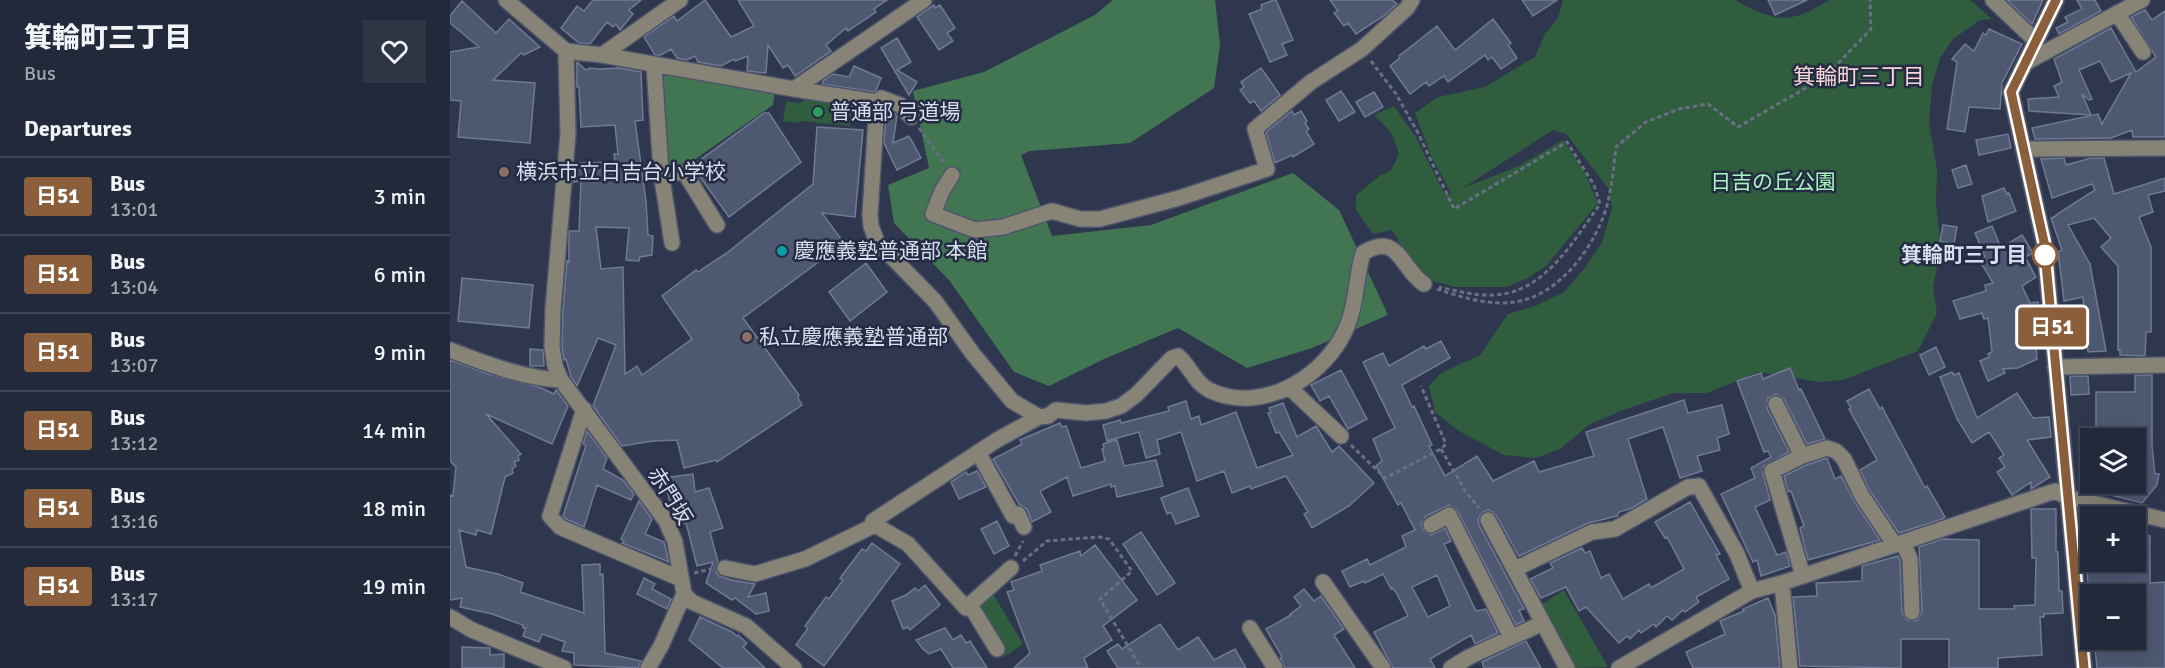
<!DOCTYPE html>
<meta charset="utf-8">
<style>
body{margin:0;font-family:Signika,"Noto Sans JP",sans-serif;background:#2e3545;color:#f1f3f6;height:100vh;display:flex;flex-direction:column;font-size:22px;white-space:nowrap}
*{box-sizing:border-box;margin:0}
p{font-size:20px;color:#a2a6af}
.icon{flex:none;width:33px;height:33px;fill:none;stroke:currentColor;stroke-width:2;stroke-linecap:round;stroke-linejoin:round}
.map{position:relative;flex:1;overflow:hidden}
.panel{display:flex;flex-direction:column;background:#22293a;width:450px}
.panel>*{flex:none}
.badge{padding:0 12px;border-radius:4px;font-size:21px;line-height:39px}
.buttons{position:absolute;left:1630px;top:428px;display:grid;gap:12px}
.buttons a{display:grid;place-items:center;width:66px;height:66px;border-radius:0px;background:#22293a;box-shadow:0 6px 24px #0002,0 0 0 2px #3f4554;font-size:30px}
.map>.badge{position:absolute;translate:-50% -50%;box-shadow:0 0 0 3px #fff}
h2{padding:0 24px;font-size:22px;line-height:54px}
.round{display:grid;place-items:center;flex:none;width:63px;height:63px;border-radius:0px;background:#2e3545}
.summary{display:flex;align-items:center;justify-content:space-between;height:102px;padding:0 24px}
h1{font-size:28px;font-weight:800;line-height:45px}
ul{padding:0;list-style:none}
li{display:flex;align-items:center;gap:18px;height:78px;padding:0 24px;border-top:2px solid #3f4554}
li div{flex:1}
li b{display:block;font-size:22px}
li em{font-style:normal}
li .badge{min-width:66px;font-weight:700;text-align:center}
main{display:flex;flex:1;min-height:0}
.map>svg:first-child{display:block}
</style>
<main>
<section class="panel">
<div class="summary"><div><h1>箕輪町三丁目</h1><p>Bus</p></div><a class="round"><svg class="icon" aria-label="heart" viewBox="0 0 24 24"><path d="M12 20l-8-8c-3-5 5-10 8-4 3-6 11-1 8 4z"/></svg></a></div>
<h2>Departures</h2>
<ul>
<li><span class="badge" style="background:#8b5e3c;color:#fff">日51</span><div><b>Bus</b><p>13:01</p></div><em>3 min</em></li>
<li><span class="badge" style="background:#8b5e3c;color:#fff">日51</span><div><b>Bus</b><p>13:04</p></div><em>6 min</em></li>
<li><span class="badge" style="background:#8b5e3c;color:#fff">日51</span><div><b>Bus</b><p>13:07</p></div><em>9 min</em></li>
<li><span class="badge" style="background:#8b5e3c;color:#fff">日51</span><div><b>Bus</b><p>13:12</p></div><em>14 min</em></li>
<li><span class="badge" style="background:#8b5e3c;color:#fff">日51</span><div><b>Bus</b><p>13:16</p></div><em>18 min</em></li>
<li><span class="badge" style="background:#8b5e3c;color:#fff">日51</span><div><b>Bus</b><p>13:17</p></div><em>19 min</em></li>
</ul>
</section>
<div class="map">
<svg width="1715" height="668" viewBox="0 0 1715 668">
<rect width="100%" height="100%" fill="#2e374e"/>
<path fill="#2f5d3e" d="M1113 0H1286C1296 8 1321 18 1335 18 1350 17 1367 8 1379 0H1520L1542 19 1530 20 1503 39 1490 58 1482 86 1479 123 1487 169 1486 205 1491 249 1483 287 1487 313 1468 351 1393 380 1369 382 1309 372 1257 393H1223L1173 410 1140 424 1110 449 1086 458 1054 455 1009 431 985 412 979 386 991 373 1030 355 1058 314 1085 306 1114 292 1134 269 1152 242 1162 208 1158 188 1116 134 1103 130 1013 188 1069 166 1113 140 1133 169 1148 203 1097 265 1078 278 1057 287H1005L979 280 961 262 942 230 923 234 906 210V195L931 175 941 170 949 154 941 132 924 115 944 106 965 136 995 195 1001 193 981 156 965 113 988 97 1035 87 1085 57 1095 34 1108 18Z
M360 95 402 101 400 126 353 121 348 123 333 121 336 101 350 103Z
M1114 590 1158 667 1123 668 1091 605Z
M542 592 573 644 554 657 525 607Z"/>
<path fill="#427652" d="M663 0H765L770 45 764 88 680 143 580 151 571 155 602 236 701 225 843 173 889 210 938 315 862 348 797 368 728 328 654 359 599 386 564 372 499 280 444 223 438 185 479 168 463 91 534 72 645 15Z
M218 74 325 90 323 105 234 167 219 168 211 78Z"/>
<path fill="#4e5871" stroke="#6f7a94" stroke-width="1.5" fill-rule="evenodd" d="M143 0H191L179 10 183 14 170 30 166 24 163 27 157 22 140 44 129 43 111 28 127 6 134 11Z
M255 0 281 37 304 26 288 0H437L424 9 426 12 398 31 396 28 376 45 381 51 345 76 338 65 333 68 318 45 316 73 297 71 298 56 285 61 284 59 271 66 248 62 245 56 237 60 227 58 221 49 211 55H205L194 37 224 16 227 21Z
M824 0H826L843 40 832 44 837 55 820 62 799 14 812 9 811 5Z
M880 0H942L947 4 935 15 906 34 898 23 894 26 884 13 888 11Z
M1072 0H1107L1083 16Z
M1318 0H1357L1325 15Z
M1557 0H1593L1582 24Z
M1627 0H1645L1651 11 1609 34 1606 28 1618 22 1615 17 1632 9Z
M12 1 46 33 59 19 90 47 74 55 71 53 43 80 85 83 80 143 8 137 11 101 0 100V52L29 47 0 23V16Z
M484 5 485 8 490 5 505 28 497 33 503 41 489 50 467 17Z
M1695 10 1702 20 1715 11V137H1683L1682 130 1661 138 1585 139 1582 128 1648 114 1652 124 1681 73 1661 82 1650 61 1629 70 1642 99 1639 100 1632 94 1641 115 1579 111 1578 99 1609 97 1604 86 1612 82 1604 59 1661 28 1686 72 1706 57 1681 17Z
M1043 19 1061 43 1058 45 1067 58 1051 69 1042 57 1038 60 1035 55 998 82 994 76 979 86 976 82 960 94 940 66 950 58 949 56 987 26 1005 50Z
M1539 29 1572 44 1552 83 1550 109 1519 107 1515 132 1497 129 1507 62 1502 59 1515 44 1524 51 1533 33 1536 35Z
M447 38 461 62 447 70 467 82 459 95 431 48Z
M127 62 136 70 140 68 148 69 169 68 191 72 193 120 185 121 196 201 198 235 203 236 202 255 190 257 189 261 176 260 179 228 146 227 151 269 173 267 175 374 187 366 192 375 242 339 212 296 246 270 248 272 278 252 363 184 367 127 413 130 405 217 372 213 394 243 293 318 349 395 348 398 352 405 267 462 266 460 234 468 227 440 203 441 172 446 143 406 166 345 148 338 127 386 121 377 116 359 114 360 112 346 113 310 117 261 119 262V231H129L131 181 124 182 125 163 165 162 164 154H168L165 125 131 127 129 87H127Z
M404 66 431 78 426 90 424 92 372 84 373 81 383 74 399 77Z
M811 68 830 95 811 111 804 101 800 103 790 90 794 87 791 82Z
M891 91 905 112 889 121 876 100Z
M924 92 933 107 915 117 906 102Z
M842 111 844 115 851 111 857 121 855 123 859 129 856 131 864 144 843 157 842 155 825 163 816 132Z
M436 112 444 113 447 116 443 143 459 136 471 158 447 170 434 143Z
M314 113H319L351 162 279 217 242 166Z
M1558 134 1561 148 1529 155 1526 140Z
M1614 158 1616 165 1641 158H1654L1664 194 1715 178V191L1698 195 1703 212 1689 217 1701 247V332H1696L1695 356 1670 355V350H1668V266L1651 247 1661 238 1644 218 1618 225 1640 264 1656 351 1638 352 1633 297 1614 301 1608 252 1612 250 1601 218 1606 216V215L1645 190 1642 184 1602 198 1591 159Z
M1516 165 1522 184 1508 188 1502 170Z
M1554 188 1557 194 1559 193 1566 211 1538 222 1532 196Z
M1493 225 1507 227 1504 244 1490 241Z
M1542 226 1551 248 1572 235 1583 253 1575 257 1586 277 1572 286 1580 303 1588 302 1590 333H1585L1587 359 1568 368 1553 369 1555 373 1538 381 1530 361 1539 357 1538 354 1542 352 1538 318 1534 319 1532 313 1510 319 1503 301 1536 291 1535 285 1543 283 1530 261 1535 257 1525 233Z
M416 263 437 292 400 321 379 292Z
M12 278 83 285 79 328 8 321Z
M991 341 1000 358 952 385 962 407 964 406 982 445 979 446 995 476 1027 456 1043 481 1084 461 1089 472 1144 456 1136 432 1234 400 1238 413 1272 405 1279 434 1267 438 1270 450 1247 456 1252 471 1230 478 1213 427 1178 439 1197 499 1182 508 1169 512 1167 516 1138 523 1069 556 1046 515 1039 510 1033 512 1028 519 1029 525 1074 609 1069 610 1074 621 1066 625 1007 510 999 505 976 516 971 524 973 530 981 535 995 528 1001 541 994 544 1026 611 1036 609 1048 633 1025 644 1021 635 980 659 985 668H943L924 632 958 616 946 592 942 588 941 589 933 574 915 583 914 581 900 587 892 571 917 559 920 565 956 547 952 536 965 530 951 503 948 505 926 466 932 461 923 439 945 428 913 362 933 353 939 366 974 346 976 349ZM987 575 1000 606 978 617 962 587Z
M1486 347 1495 367 1479 375 1470 355Z
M80 349 93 350 94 366H80Z
M0 360 38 374 89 387 104 394 106 390 118 406 102 444 36 414 71 454 68 456 69 460 64 462 66 466 62 469 63 473 55 477 41 534 27 530 26 535 9 530 16 567 48 574 73 583 70 592 134 613 132 565 150 564V575L153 574 155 653 191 661 188 668 124 665V653L112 651 115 642 92 634 89 642 73 636 76 628H73V625L42 614 10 607 12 598 0 600V495L3 496 6 467 0 461Z
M1340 368 1349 390 1351 389 1375 439 1357 444 1334 399 1326 394 1318 398 1317 408 1339 452 1314 466 1313 474 1320 500 1305 507 1327 555 1336 552 1340 566 1311 576 1307 560 1303 562 1271 494 1305 478 1301 468 1321 457 1318 451 1314 452 1287 381 1311 373 1313 379Z
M891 370 917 419 898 429 879 396 870 401 861 385Z
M1502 372 1504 375 1509 373 1527 418 1567 393 1583 418 1599 417 1601 437 1577 440 1600 477 1581 489V482L1562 495 1547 472 1555 467 1549 458 1554 455 1539 432 1522 443 1507 419 1490 377Z
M1685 375H1702V446L1705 474H1709L1707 485 1692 503 1629 487V474L1641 476V483H1686V434H1646V392H1685Z
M1620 376H1638L1639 394 1621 395Z
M1419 389 1430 409 1432 407 1475 488 1477 486 1495 517 1492 519 1449 533 1420 491 1410 470 1427 460 1399 409 1401 408 1397 401Z
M736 401 741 419 749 416 751 425 786 412 807 468 843 455 829 432 826 433 818 413 821 412 819 408 833 403 847 437 866 426 882 452 889 446 924 483 899 506 862 528 854 514 858 512 836 476 801 489 800 486 782 493 774 471 747 481 731 432 707 440 710 454 696 458 689 432 657 441 653 425 670 420 671 423 719 411 718 407Z
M610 423 612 427 616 426 631 468 655 461 652 449 654 448 653 444 667 440 674 466 706 460 713 486 667 497 665 486 661 487V484L623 496 617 477 590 491 601 512 582 522 577 509 569 504 543 459 572 444 570 440Z
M137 431 157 458 153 469 173 480 184 494 181 500 147 485 134 527 116 519 113 516 136 445 133 444Z
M1377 458 1385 479 1391 476 1404 501 1430 540 1358 560 1350 528 1354 526 1341 491 1338 492 1334 476 1356 465Z
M527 471 536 487 509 499 501 482 516 472 518 475Z
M243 474 245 492 259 488 273 528 260 532 268 562 266 572 269 576 281 580 305 584 298 597 316 593 319 611 306 614 285 598 282 600 256 583 263 562 247 566 235 519 234 523 229 506 222 508 213 478Z
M738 488 749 516 726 524 721 512 717 514 711 498Z
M189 501 202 519 195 534 214 542 219 562 172 543 174 540 171 539Z
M1240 502 1270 554 1266 555 1279 579 1246 597 1249 602 1235 612 1233 610 1222 620 1217 616 1206 627 1204 624 1191 633 1189 630 1180 639 1177 636 1169 643 1136 607 1129 611 1116 587 1091 598 1080 579 1103 568 1100 563 1132 548 1135 553 1140 551 1151 578 1159 574 1173 599 1199 584 1201 588 1234 569 1217 537 1215 538 1205 522Z
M1581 509H1606V552H1608L1609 591H1612L1613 613 1594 614V617H1590L1592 655 1548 658V668H1499V639H1451V668L1350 666 1343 597 1367 596 1366 583 1412 581V566L1448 556 1450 561 1452 613 1457 620 1467 621 1472 612 1469 547 1492 539 1529 540V609H1564V606L1585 605 1586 558H1582Z
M547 521 559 546 544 554 531 529Z
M691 532 725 583 707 595 673 544Z
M1686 536H1700V583L1715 582V668H1647L1644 639H1686V594H1639L1636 561H1686Z
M422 543 450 564 374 666 346 645 358 628 355 626 376 597 379 599 393 580 390 578 412 549 416 551Z
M645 545 687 600 653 626 662 640 634 658 638 668H564L580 653 557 592 564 590 561 582 592 571 590 565 630 551 631 556Z
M194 578 205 584 202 589 221 599 217 609 187 594Z
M475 585 490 605 460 630 458 627 453 629 442 601 456 595 465 588 468 591Z
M854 589 864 601 871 596 894 629 884 635 905 668H835L830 658 832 657 816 629 841 615 840 614 851 606 844 597Z
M1318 598 1325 615 1330 668H1243L1236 652 1275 634 1270 621 1294 611 1293 609Z
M250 617 282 632 287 636 288 635 297 643 293 647 315 668H273L239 640Z
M710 624 728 650 748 637 764 660 785 649 796 668H668L657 651 668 644 672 649Z
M495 628 503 640 511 635 516 643 520 641 537 668H503L491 649 479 654 473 649 466 640Z
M1076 641 1091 668H1034L1032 662Z
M12 647 40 648V655L54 654V668H12Z"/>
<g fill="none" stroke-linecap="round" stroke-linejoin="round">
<g stroke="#4d556b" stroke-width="18">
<path id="minor" d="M56 0 116 51
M1543 0 1586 41
M1606 0 1561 92 1594 242 1634 668
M1667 13 1693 52
M116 51 118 134 103 309 102 347 105 366 111 380 216 521 225 542 234 594 242 602 296 626 344 668
M116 51 152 55 230 0
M152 55 344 89 474 0
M1575 63 1692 0
M204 65 211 172
M344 89 427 102 420 215 421 226 427 242 485 301 523 354 562 401 589 417
M427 102 431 98 450 105 461 117
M1573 149 1715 148
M502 175 492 191 483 214 525 230 553 227 602 211 630 219H650L729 198 817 169 805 129 861 82 912 49 957 8 962 0
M222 243 211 172 235 173 267 225
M0 350C36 364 73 378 111 380
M1605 367 1715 365
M840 388 891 436
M1326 404 1352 456
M134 409 100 516 110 527 231 579
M528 452 563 516 568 514 574 527
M1038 520 1117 668
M981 525 999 515 1061 637
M1453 542 1460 559 1462 612
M275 568 305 574 355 559 425 525
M561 568 516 608 458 544 425 525 423 521 547 440 589 417 598 416 606 410 636 413 656 411 671 406 686 395 722 358 728 356C740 366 744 382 759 390 812 416 878 376 898 324 907 301 906 276 913 253 949 231 950 268 974 284
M1065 569 1142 532 1165 529 1238 487 1249 486 1287 554 1302 591
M1353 576 1322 471 1352 456 1377 448 1386 451 1394 459 1412 496 1445 545
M873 582 933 668
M1332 583 1340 668
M520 605 547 649
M0 617 22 630 114 668
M800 628 825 668
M198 668 211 646 234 594
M1001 668 1019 657 1093 623
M1169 668 1302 591 1332 583 1605 491 1617 497 1715 520"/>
</g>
<path stroke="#687084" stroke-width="3" stroke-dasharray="4.5 3" stroke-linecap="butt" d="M921 61 946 94 968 133 1004 209 1117 142 1144 185 1150 204C1124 240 1095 293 1044 295 1025 296 1007 291 989 287
M469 128 495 164
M987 289C1010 297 1040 306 1065 302 1111 295 1147 244 1158 202 1162 184 1164 165 1166 147L1196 122 1229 109 1258 104 1288 127 1375 77 1421 29 1420 0
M901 445 935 478 991 449 996 444 971 386
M991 449 1016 492 1029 508
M565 556 573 541
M573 561 597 541 649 537 659 539 682 571 650 599 691 668
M244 573 261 569"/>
<use href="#minor" stroke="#888377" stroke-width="15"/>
</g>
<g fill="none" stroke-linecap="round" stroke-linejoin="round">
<g stroke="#fff" stroke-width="14">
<path id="line" d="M1606 0 1561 92 1594 242 1634 668"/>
</g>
<use href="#line" stroke="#8b5e3c" stroke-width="9"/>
</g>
<circle fill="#2e9e5b" stroke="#242c43" stroke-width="2" cx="368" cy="112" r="6"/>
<g fill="#8d6e63" stroke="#242c43" stroke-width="2">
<circle cx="54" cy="172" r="6"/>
<circle cx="297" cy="337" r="6"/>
</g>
<circle fill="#0f9aa8" stroke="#242c43" stroke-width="2" cx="332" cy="251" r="6"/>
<circle fill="#fff" stroke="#8b5e3c" stroke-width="3" cx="1595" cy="255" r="12"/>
<g text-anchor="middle" stroke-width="5" stroke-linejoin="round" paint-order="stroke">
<g font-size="21" fill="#d8deed" stroke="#242c43" text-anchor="start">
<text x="380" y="119">普通部 弓道場</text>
<text x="66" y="179">横浜市立日吉台小学校</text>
<text x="344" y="258">慶應義塾普通部 本館</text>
<text x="309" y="344">私立慶應義塾普通部</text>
</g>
<g font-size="21" fill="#a7f6bd" stroke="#242c43">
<text x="1323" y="189">日吉の丘公園</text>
</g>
<g font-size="21" font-weight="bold" fill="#d8deed" stroke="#242c43" text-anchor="end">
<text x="1577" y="262">箕輪町三丁目</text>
</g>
<g font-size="21" fill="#d8deed" stroke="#242c43">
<text transform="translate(220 496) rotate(58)" y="7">赤門坂</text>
</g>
<g font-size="22" fill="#f9d5d5" stroke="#242c43">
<text x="1409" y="84">箕輪町三丁目</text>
</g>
</g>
</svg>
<div class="buttons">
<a><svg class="icon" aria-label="layers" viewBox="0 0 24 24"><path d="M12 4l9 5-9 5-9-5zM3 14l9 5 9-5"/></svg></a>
<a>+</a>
<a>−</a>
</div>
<b class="badge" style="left:1602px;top:327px;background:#8b5e3c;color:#fff">日51</b>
</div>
</main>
